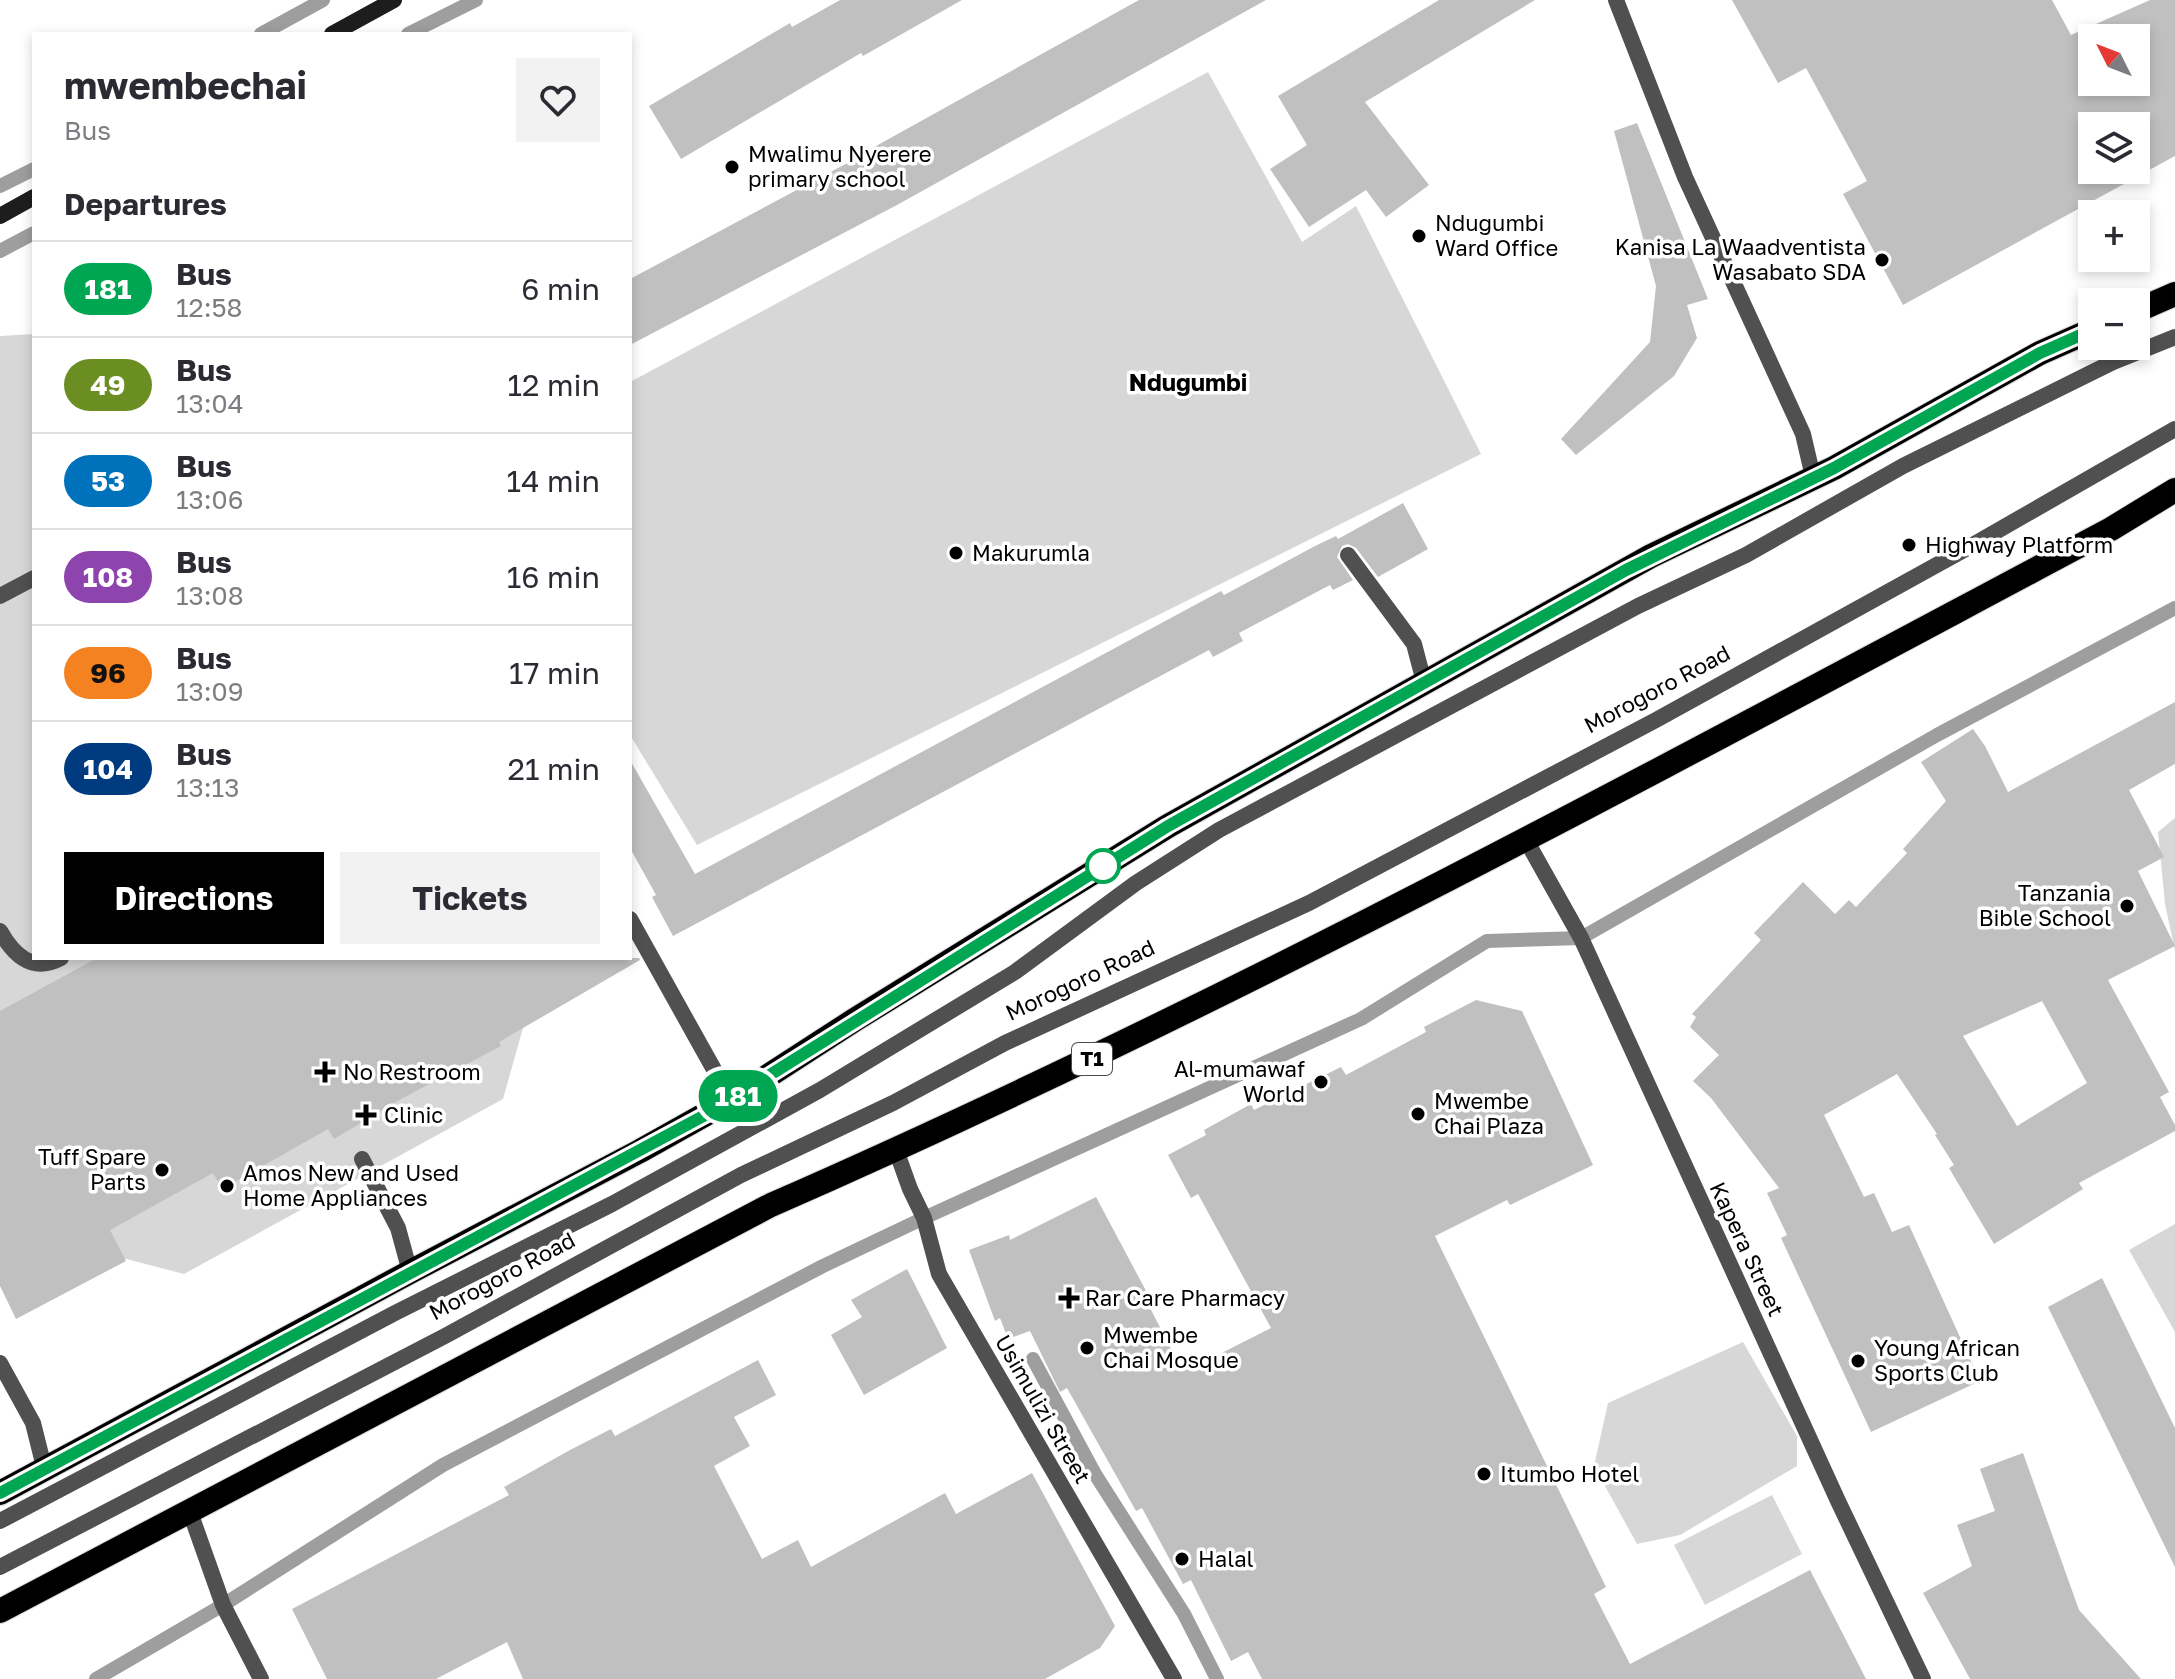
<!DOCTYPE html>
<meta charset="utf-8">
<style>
body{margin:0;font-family:"Golos Text",sans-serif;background:#f2f2f3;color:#2b2b33;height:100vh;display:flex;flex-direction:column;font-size:30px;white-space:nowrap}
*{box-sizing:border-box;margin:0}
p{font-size:26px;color:#7c7c81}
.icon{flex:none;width:44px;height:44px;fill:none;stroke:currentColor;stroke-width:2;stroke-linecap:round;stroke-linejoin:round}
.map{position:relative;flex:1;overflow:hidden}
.side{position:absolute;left:32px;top:32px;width:600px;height:928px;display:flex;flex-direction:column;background:#fff;border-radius:0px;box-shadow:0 4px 12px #0003}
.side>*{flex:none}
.badge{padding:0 16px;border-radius:26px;font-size:28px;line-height:52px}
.needle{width:52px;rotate:312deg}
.fabs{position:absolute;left:2078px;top:24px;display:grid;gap:16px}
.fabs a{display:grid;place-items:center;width:72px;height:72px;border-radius:0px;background:#fff;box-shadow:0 4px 12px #0003;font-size:40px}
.map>.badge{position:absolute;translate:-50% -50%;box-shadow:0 0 0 4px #fff}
h2{padding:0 32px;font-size:30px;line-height:72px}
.round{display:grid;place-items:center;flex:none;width:84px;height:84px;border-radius:0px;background:#f2f2f3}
.headline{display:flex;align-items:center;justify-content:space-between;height:136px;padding:0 32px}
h1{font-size:38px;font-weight:700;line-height:60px}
.primary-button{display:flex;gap:16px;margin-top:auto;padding:16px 32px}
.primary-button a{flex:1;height:92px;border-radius:0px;background:#000;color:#fff;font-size:32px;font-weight:700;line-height:92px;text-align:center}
.primary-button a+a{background:#f2f2f3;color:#2b2b33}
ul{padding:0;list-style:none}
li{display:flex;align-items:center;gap:24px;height:96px;padding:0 32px;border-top:2px solid #e1e1e2}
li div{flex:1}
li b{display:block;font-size:30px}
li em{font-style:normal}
li .badge{min-width:88px;font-weight:700;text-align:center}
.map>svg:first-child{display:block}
</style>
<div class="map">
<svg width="2175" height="1679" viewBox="0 0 2175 1679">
<rect width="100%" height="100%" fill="#fff"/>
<path fill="#d7d7d7" d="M1208 72 1302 242 1356 206 1481 454 697 845 630 735V382Z
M34 334V958H514L530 1003 503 1099 184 1274 38 1236 0 1186V336Z
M2175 818V951L2165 904 2158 832Z
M2175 1224V1332L2129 1250Z
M1743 1342 1797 1436V1466L1680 1535 1637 1544 1594 1466 1608 1403Z
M1772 1495 1802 1554 1705 1605 1674 1545Z"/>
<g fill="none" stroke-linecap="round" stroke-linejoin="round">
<path stroke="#9e9e9e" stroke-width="14" d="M261 34 323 0
M408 34 476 0
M0 186 34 169
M0 251 34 233
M1033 1359 1095 1474 1184 1614 1217 1679
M96 1679 223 1605 443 1465 823 1266 924 1218 1361 1019 1487 941 1581 938 1937 735 2175 608"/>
</g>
<path fill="#c0c0c0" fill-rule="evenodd" d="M840 0H962L863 56 861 53 681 159 649 106 790 23 792 27Z
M1139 0H1266L897 205 630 345V279L868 152 867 151Z
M1439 0H1535L1365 102 1429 185 1386 217 1366 190 1309 227 1270 169 1307 145 1278 96Z
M1732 0H2052L2071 35 2150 0H2175V156L1903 305 1843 194 1867 181 1806 68 1778 83ZM2092 38H2136V82H2092ZM2092 126H2136V170H2092Z
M1637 123 1708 299 1687 305 1697 338 1674 376 1576 455 1561 439 1650 342 1656 286 1614 131Z
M1403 503 1428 549 1378 577 1356 548 1348 544 1342 546 1337 557 1353 580 1333 590 1330 585 1239 633 1243 641 1213 657 1209 650 673 936 652 897 656 895 630 848V760L695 874 1221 591 1224 595 1315 546 1336 536 1338 539Z
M2175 702V764L2129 790 2164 857 2138 871 2175 946 2108 980 2169 1092 2160 1097 2175 1125V1131L2079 1183 2083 1189 1994 1244 1949 1168 1954 1165 1935 1135 1937 1134 1897 1074 1824 1115 1864 1197 1874 1193 1892 1232 1909 1225 1980 1381 1871 1432 1781 1238 1787 1235 1767 1193 1779 1188 1711 1098 1693 1081 1719 1055 1690 1027 1696 1017 1692 1014 1761 940 1754 933 1803 882 1835 914 1849 900 1856 907 1907 853 1903 849 1946 801 1921 762 1973 729 1985 746 2008 792ZM2042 1001 2087 1083 2017 1126 1963 1036Z
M97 958H639L640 960 499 1042 501 1046 399 1100 334 1139 328 1129 222 1189 213 1173 110 1230 126 1261 16 1319 0 1286V1011Z
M1476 1000 1522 1011 1593 1165 1510 1205 1507 1200 1435 1236 1606 1587 1594 1594 1630 1664 1810 1570 1866 1679H1262L1248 1652 1231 1661 1191 1580 1183 1584 1142 1508 1136 1511 1067 1388 1060 1392 1030 1331 1008 1339 1000 1318 995 1321 969 1250 1009 1235 1010 1240 1096 1197 1153 1304 1149 1306 1181 1368 1187 1365 1190 1369 1271 1328 1198 1194 1191 1198 1168 1155 1206 1135 1204 1130 1251 1104 1254 1110 1341 1067 1346 1075 1426 1032 1424 1027Z
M907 1269 947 1348 864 1395 831 1335 862 1317 851 1300Z
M2102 1278 2175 1428V1567L2048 1307Z
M758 1360 776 1395 734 1417 750 1446 714 1466 762 1559 798 1540 811 1567 945 1493 956 1514 1032 1473 1115 1626 1100 1648 1045 1679H523L507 1642 436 1679H327L292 1609 509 1495 504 1487 570 1450 611 1429 615 1436Z
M2023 1453 2079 1610 2141 1679H1970L1923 1593 1972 1566 1957 1525 1995 1511 1980 1469Z"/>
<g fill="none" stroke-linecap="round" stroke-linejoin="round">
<g stroke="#dbdbdb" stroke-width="26">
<path id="highway" d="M2136 311 2175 294
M0 1493 410 1272 640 1151 731 1100 856 1019 1168 826 1651 556 1834 468 2040 353 2092 330
M0 1611 771 1205C1230 1004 1669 764 2111 529L2175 490"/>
</g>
<path stroke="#505050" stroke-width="16" d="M362 1159 398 1228 410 1272
M0 1521 395 1313 612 1204 820 1090 1015 972 1136 883 1219 830 1638 606 1746 555 1903 466 2113 362 2175 337
M0 1567 445 1336 741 1175 893 1103 1005 1043 1309 903 1656 720 1971 546 2175 429"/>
<path stroke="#505050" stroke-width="16" d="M1616 0 1685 177 1803 434 1813 477
M1348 555 1414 644 1424 682
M0 596 34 578
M1526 840 1581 938 1838 1501 1923 1679
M630 919 731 1100
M0 931C14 956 33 973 61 958
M896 1150 910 1189 924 1218 939 1274 1174 1679
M0 1363 33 1423 45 1471
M190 1512 223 1605 261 1679"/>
<path stroke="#1d1d1d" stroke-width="16" d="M332 34 394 0
M0 216 34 197"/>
<use href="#highway" stroke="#000" stroke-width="24"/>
</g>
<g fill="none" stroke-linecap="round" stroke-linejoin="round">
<g stroke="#fff" stroke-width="18">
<path id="line" d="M0 1493 709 1113 1168 826 1626 570 1834 468 2040 353 2092 330"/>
</g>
<use href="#line" stroke="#00a651" stroke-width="12"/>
</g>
<g fill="#000" stroke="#fff" stroke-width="3">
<circle cx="732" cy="167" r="8"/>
<circle cx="1419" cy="236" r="8"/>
<circle cx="1882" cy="260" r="8"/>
<circle cx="1909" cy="545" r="8"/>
<circle cx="956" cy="553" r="8"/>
<circle cx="2127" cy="906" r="8"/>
<path d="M321 1060h8v8h8v8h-8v8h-8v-8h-8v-8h8z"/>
<circle cx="1321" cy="1082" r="8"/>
<circle cx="1418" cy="1114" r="8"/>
<path d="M362 1103h8v8h8v8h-8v8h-8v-8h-8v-8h8z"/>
<circle cx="162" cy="1170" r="8"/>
<circle cx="227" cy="1186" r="8"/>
<path d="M1065 1286h8v8h8v8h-8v8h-8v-8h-8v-8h8z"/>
<circle cx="1087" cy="1348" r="8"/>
<circle cx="1858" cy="1361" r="8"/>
<circle cx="1484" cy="1474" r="8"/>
<circle cx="1182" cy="1559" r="8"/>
</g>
<circle fill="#fff" stroke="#00a651" stroke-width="4" cx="1103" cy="866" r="16"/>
<g text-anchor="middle" stroke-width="7" stroke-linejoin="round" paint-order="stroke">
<rect fill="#fff" stroke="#4c4c4c" stroke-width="2" x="1072" y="1043" width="40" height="32" rx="6"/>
<g font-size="20" font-weight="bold" fill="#000">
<text x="1092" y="1066">T1</text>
</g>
<g font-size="22" fill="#000" stroke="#fff" text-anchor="start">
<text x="748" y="162">Mwalimu Nyerere<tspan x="748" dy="25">primary school</tspan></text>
<text x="1435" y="231">Ndugumbi<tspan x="1435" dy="25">Ward Office</tspan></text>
<text x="1866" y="255" text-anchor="end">Kanisa La Waadventista<tspan x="1866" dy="25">Wasabato SDA</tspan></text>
<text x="1925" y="553">Highway Platform</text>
<text x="972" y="561">Makurumla</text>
<text x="2111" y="901" text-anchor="end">Tanzania<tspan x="2111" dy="25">Bible School</tspan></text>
<text x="1305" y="1077" text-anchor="end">Al-mumawaf<tspan x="1305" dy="25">World</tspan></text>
<text x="343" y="1080">No Restroom</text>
<text x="1434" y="1109">Mwembe<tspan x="1434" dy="25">Chai Plaza</tspan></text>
<text x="384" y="1123">Clinic</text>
<text x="146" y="1165" text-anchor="end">Tuff Spare<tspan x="146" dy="25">Parts</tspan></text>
<text x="243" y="1181">Amos New and Used<tspan x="243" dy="25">Home Appliances</tspan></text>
<text x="1085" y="1306">Rar Care Pharmacy</text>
<text x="1103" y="1343">Mwembe<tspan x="1103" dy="25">Chai Mosque</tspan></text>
<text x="1874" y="1356">Young African<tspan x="1874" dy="25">Sports Club</tspan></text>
<text x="1500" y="1482">Itumbo Hotel</text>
<text x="1198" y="1567">Halal</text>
</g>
<g font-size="22" fill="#000" stroke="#fff">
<text transform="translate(1657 689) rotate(-28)" y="8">Morogoro Road</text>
<text transform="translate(1080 980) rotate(-25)" y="8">Morogoro Road</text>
<text transform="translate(1747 1249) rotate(65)" y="8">Kapera Street</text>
<text transform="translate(502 1276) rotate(-28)" y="8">Morogoro Road</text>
<text transform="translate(1043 1409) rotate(60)" y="8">Usimulizi Street</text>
</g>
<g font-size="24" font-weight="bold" fill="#000" stroke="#fff">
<text x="1188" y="391">Ndugumbi</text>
</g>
</g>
</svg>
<div class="fabs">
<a><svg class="needle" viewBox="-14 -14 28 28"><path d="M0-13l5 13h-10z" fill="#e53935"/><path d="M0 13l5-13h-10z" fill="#7c7c81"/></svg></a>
<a><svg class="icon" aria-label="layers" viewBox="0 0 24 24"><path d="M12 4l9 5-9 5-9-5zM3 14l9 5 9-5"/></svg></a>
<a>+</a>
<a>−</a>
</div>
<b class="badge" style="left:738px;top:1096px;background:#00a651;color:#fff">181</b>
<section class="side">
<div class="headline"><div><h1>mwembechai</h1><p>Bus</p></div><a class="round"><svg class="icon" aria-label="heart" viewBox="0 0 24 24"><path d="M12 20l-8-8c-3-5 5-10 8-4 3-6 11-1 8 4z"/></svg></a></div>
<h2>Departures</h2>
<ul>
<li><span class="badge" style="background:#00a651;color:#fff">181</span><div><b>Bus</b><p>12:58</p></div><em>6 min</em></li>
<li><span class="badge" style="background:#6b8e23;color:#fff">49</span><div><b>Bus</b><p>13:04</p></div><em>12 min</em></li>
<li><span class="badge" style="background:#0072bc;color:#fff">53</span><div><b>Bus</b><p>13:06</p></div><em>14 min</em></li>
<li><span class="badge" style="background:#8e44ad;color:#fff">108</span><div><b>Bus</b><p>13:08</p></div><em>16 min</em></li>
<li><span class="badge" style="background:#f58220;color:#111">96</span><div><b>Bus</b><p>13:09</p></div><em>17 min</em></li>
<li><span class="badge" style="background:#003b80;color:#fff">104</span><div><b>Bus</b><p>13:13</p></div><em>21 min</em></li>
</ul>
<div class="primary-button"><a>Directions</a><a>Tickets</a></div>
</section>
</div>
